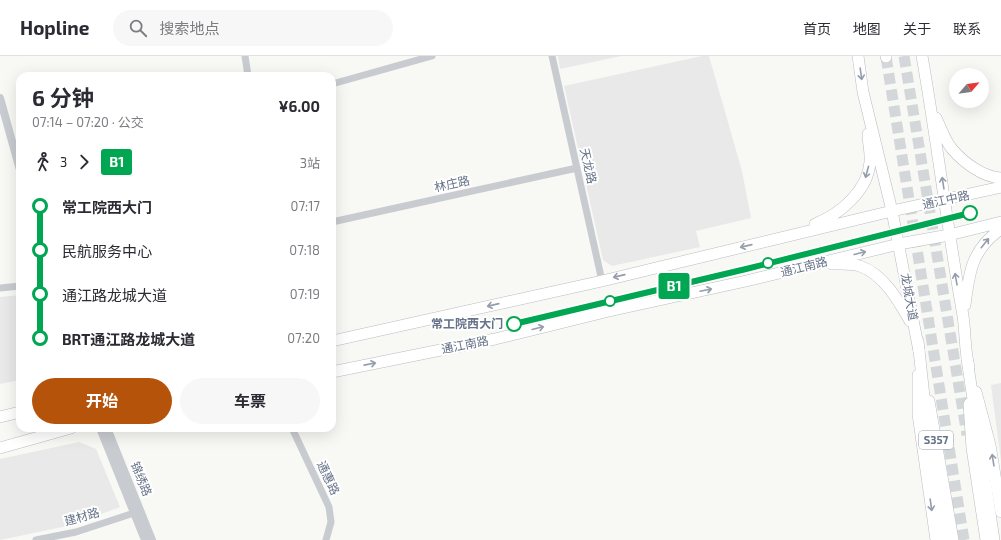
<!DOCTYPE html>
<html lang="zh">
<meta charset="utf-8">
<style>
body{margin:0;font-family:"Exo 2","Noto Sans SC",sans-serif;background:#f7f7f7;color:#2b2b33;height:100vh;display:flex;flex-direction:column;font-size:15px;white-space:nowrap}
*{box-sizing:border-box;margin:0}
p{font-size:13px;color:#7c7c81}
.icon{flex:none;width:22px;height:22px;fill:none;stroke:currentColor;stroke-width:2;stroke-linecap:round;stroke-linejoin:round}
.map{position:relative;flex:1;overflow:hidden}
.side{position:absolute;left:16px;top:16px;width:320px;height:360px;display:flex;flex-direction:column;background:#fff;border-radius:12px;box-shadow:0 4px 16px #0002}
.side>*{flex:none}
.badge{padding:0 8px;border-radius:3px;font-size:14px;line-height:26px}
.needle{width:26px;rotate:62deg}
.controls{position:absolute;left:949px;top:12px;display:grid;gap:8px}
.controls a{display:grid;place-items:center;width:40px;height:40px;border-radius:50%;background:#fff;box-shadow:0 4px 16px #0002;font-size:20px}
.map>.badge{position:absolute;translate:-50% -50%;box-shadow:0 0 0 2px #fff}
.legs{display:flex;align-items:center;gap:6px;height:44px;padding:0 16px;font-size:13px}
.legs p{margin-inline-start:auto}
.head{display:flex;align-items:center;justify-content:space-between;height:68px;padding:0 16px}
h1{font-size:22px;font-weight:700;line-height:30px}
.primary-button{display:flex;gap:8px;margin-top:auto;padding:8px 16px}
.primary-button a{flex:1;height:46px;border-radius:24px;background:#b45309;color:#fff;font-size:16px;font-weight:700;line-height:46px;text-align:center}
.primary-button a+a{background:#f7f7f7;color:#2b2b33}
ul{padding:0 16px;list-style:none}
li{display:flex;align-items:center;gap:14px;height:44px;font-size:15px}
li i{display:grid;place-items:center;width:6px;height:100%;margin:0 5px;background:currentColor}
li i::after{content:'';width:10px;height:10px;margin:-5px;border:3px solid;border-radius:50%;background:#fff}
li p{margin-inline-start:auto}
li:first-child i{background:linear-gradient(#0000 50%,currentColor 0)}
li:last-child i{background:linear-gradient(currentColor 50%,#0000 0)}
header{display:flex;align-items:center;gap:24px;box-sizing:border-box;height:56px;padding:0 20px;background:#fff;border-bottom:1px solid #e1e1e2}
header strong{font-size:19px}
nav{display:flex;gap:22px;margin-inline-start:auto;font-size:14px}
.search{width:280px;height:36px;background:#f7f7f7;display:flex;align-items:center;gap:10px;box-sizing:border-box;padding:0 14px;border-radius:22px;color:#7c7c81;font-size:15px}
.map>svg:first-child{display:block}
</style>
<header>
<strong>Hopline</strong>
<div class="search"><svg class="icon" aria-label="search" viewBox="0 0 24 24"><circle cx="10" cy="10" r="6"/><path d="M15 15l6 6"/></svg>搜索地点</div>
<nav><a>首页</a><a>地图</a><a>关于</a><a>联系</a></nav>
</header>
<div class="map">
<svg width="1001" height="484" viewBox="0 0 1001 484">
<rect width="100%" height="100%" fill="#f8f8f5"/>
<path fill="#e9e9e9" d="M558 0H621L560 13Z
M702 0H709L742 115 751 162 696 175 700 191 612 210 603 204 564 30Z
M20 239V324L0 328V241Z
M1001 327V405L991 329Z
M79 386 96 393 120 451 72 469 0 484V403Z"/>
<g fill="none" stroke-linecap="round" stroke-linejoin="round">
<path stroke="#d4d7da" stroke-width="11" stroke-dasharray="11 5.5" stroke-linecap="butt" d="M904 0 967 379
M886 1 964 484"/>
<g stroke="#b9bcc1" stroke-width="12">
<path id="primary" d="M858 0 863 36 892 155 919 295
M922 0C937 85 947 170 962 254 966 273 964 293 969 311
M936 62C941 72 945 85 952 93 964 107 983 121 1001 122
M815 168C840 158 868 135 870 106 871 97 868 87 868 78
M832 208C840 208 852 207 860 210 884 219 898 244 910 265
M965 249C969 216 972 193 1001 173
M332 285 602 225 892 155 1001 131
M332 316 495 283 609 255 746 225 899 188 949 179 1001 166
M918 319V358L936 484
M976 336 990 389 1001 456
M929 345 953 484
M969 348 972 392 986 484
M0 361 20 356
M0 392 71 372"/>
</g>
<g stroke="#babdc1" stroke-width="12">
<path id="trunk" d="M886 0V1
M918 285 926 359 945 484
M967 303 994 484"/>
</g>
<path stroke="#c8cbcf" stroke-width="7" d="M245 0 248 20
M552 0 602 225
M332 28 432 0
M332 166 577 112
M0 232 20 230
M292 372 329 451 331 466 326 484
M36 484 76 476 134 457"/>
<path stroke="#c8cbcf" stroke-width="8" d="M0 42 20 114
M100 372 145 484
M107 372 152 484"/>
<use href="#primary" stroke="#fff" stroke-width="11"/>
<use href="#trunk" stroke="#fff" stroke-width="11"/>
</g>
<defs><path id="oneway-shaft" d="M-6 0H5M1.5-3L5.5 0L1.5 3" fill="none" stroke-width="1.6" stroke-linecap="round" stroke-linejoin="round"/></defs>
<g stroke="#949dac">
<use href="#oneway-shaft" transform="translate(861 18) rotate(82)"/>
<use href="#oneway-shaft" transform="translate(867 116) rotate(105)"/>
<use href="#oneway-shaft" transform="translate(943 127) rotate(-99)"/>
<use href="#oneway-shaft" transform="translate(985 187) rotate(-51)"/>
<use href="#oneway-shaft" transform="translate(746 190) rotate(167)"/>
<use href="#oneway-shaft" transform="translate(860 197) rotate(-14)"/>
<use href="#oneway-shaft" transform="translate(619 220) rotate(167)"/>
<use href="#oneway-shaft" transform="translate(956 223) rotate(-100)"/>
<use href="#oneway-shaft" transform="translate(706 234) rotate(-12)"/>
<use href="#oneway-shaft" transform="translate(493 249) rotate(167)"/>
<use href="#oneway-shaft" transform="translate(538 272) rotate(-14)"/>
<use href="#oneway-shaft" transform="translate(370 308) rotate(-11)"/>
<use href="#oneway-shaft" transform="translate(993 404) rotate(-99)"/>
<use href="#oneway-shaft" transform="translate(931 449) rotate(82)"/>
</g>
<g fill="none" stroke-linecap="round" stroke-linejoin="round">
<g stroke="#fff" stroke-width="9">
<path id="line-1" d="M514 268 746 213 970 157"/>
</g>
<use href="#line-1" stroke="#00a651" stroke-width="6"/>
</g>
<g fill="#fff" stroke="#00a651" stroke-width="2">
<circle cx="970" cy="157" r="7"/>
<circle cx="768" cy="207" r="5"/>
<circle cx="610" cy="245" r="5"/>
<circle cx="514" cy="268" r="7"/>
</g>
<g text-anchor="middle" stroke-width="4" stroke-linejoin="round" paint-order="stroke">
<rect fill="#fff" stroke="#949dac" stroke-width="1" x="919" y="375" width="34" height="18" rx="3"/>
<g font-size="11" font-weight="bold" fill="#667388">
<text x="936" y="388">S357</text>
</g>
<g font-size="12" fill="#667388" stroke="#fff">
<text transform="translate(588 110) rotate(77)" y="4">天龙路</text>
<text transform="translate(452 128) rotate(-12)" y="4">林庄路</text>
<text transform="translate(946 144) rotate(-12)" y="4">通江中路</text>
<text transform="translate(804 211) rotate(-14)" y="4">通江南路</text>
<text transform="translate(909 241) rotate(80)" y="4">龙城大道</text>
<text transform="translate(465 289) rotate(-11)" y="4">通江南路</text>
<text transform="translate(328 422) rotate(65)" y="4">通惠路</text>
<text transform="translate(141 423) rotate(68)" y="4">锦绣路</text>
<text transform="translate(82 461) rotate(-16)" y="4">建材路</text>
</g>
<g font-size="12" font-weight="bold" fill="#667388" stroke="#fff" text-anchor="end">
<text x="503" y="272">常工院西大门</text>
</g>
</g>
</svg>
<div class="controls">
<a><svg class="needle" viewBox="-14 -14 28 28"><path d="M0-13l5 13h-10z" fill="#e53935"/><path d="M0 13l5-13h-10z" fill="#7c7c81"/></svg></a>
</div>
<b class="badge" style="left:674px;top:230px;background:#00a651;color:#fff">B1</b>
<section class="side">
<div class="head"><div><h1>6 分钟</h1><p>07:14 – 07:20 · 公交</p></div><b>¥6.00</b></div>
<div class="legs"><svg class="icon" aria-label="walk" viewBox="0 0 24 24"><circle cx="13" cy="4" r="2"/><path d="M13 8l-2 6 4 7M11 14l-3 7M7 12l3-4h3l4 4"/></svg>3<svg class="icon" aria-label="forward" viewBox="0 0 24 24"><path d="M9 5l7 7-7 7"/></svg><b class="badge" style="background:#00a651;color:#fff">B1</b><p>3站</p></div>
<ul>
<li><i style="color:#00a651"></i><b>常工院西大门</b><p>07:17</p></li>
<li><i style="color:#00a651"></i><span>民航服务中心</span><p>07:18</p></li>
<li><i style="color:#00a651"></i><span>通江路龙城大道</span><p>07:19</p></li>
<li><i style="color:#00a651"></i><b>BRT通江路龙城大道</b><p>07:20</p></li>
</ul>
<div class="primary-button"><a>开始</a><a>车票</a></div>
</section>
</div>
